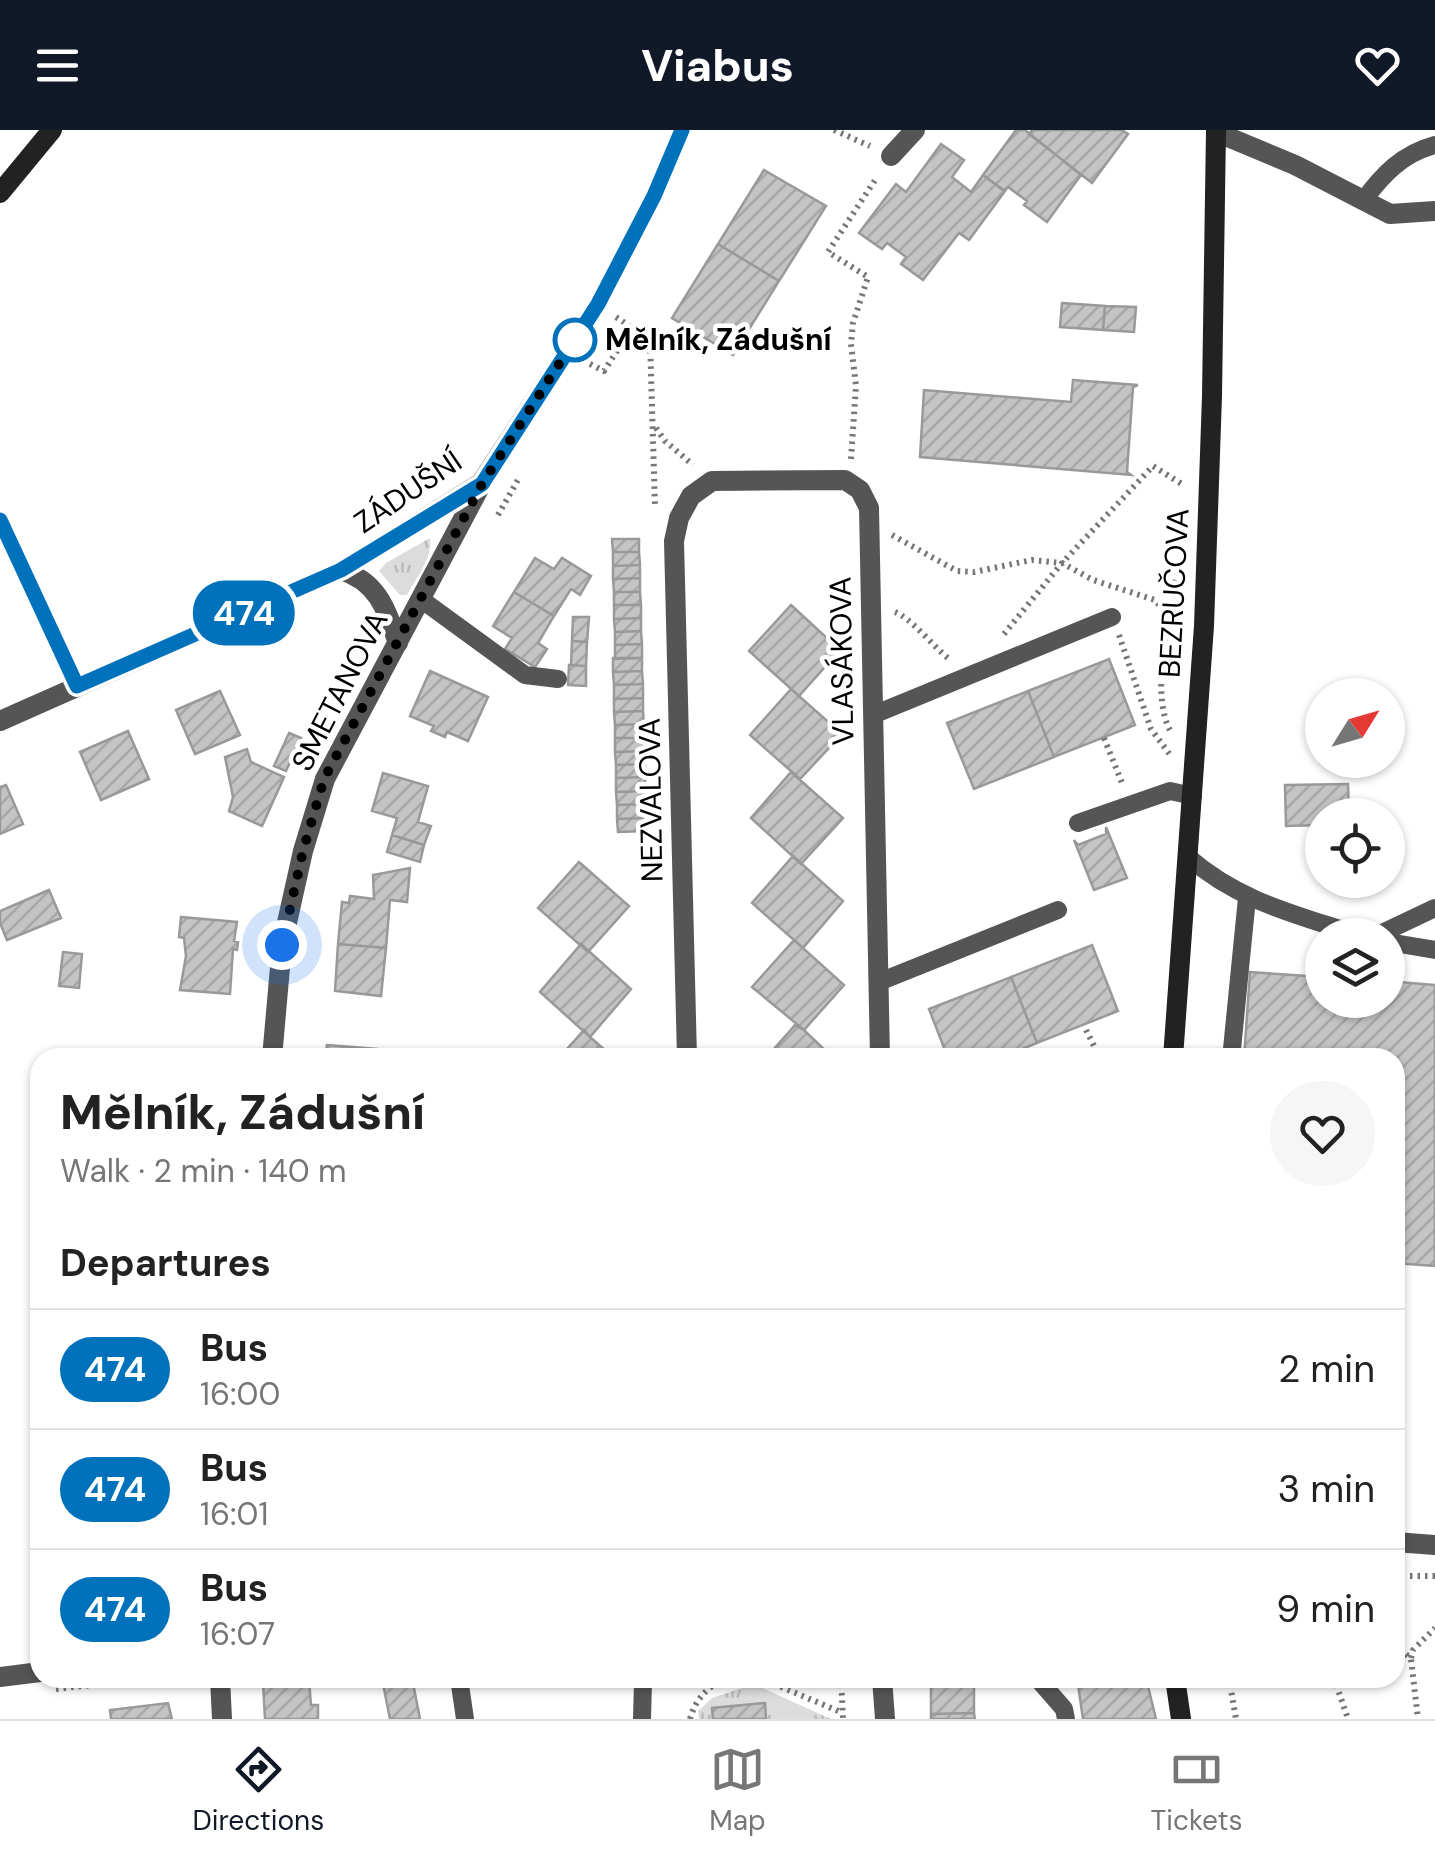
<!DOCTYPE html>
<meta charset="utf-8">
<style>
body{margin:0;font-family:"DM Sans",sans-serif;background:#f6f6f6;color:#222;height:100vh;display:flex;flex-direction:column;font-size:38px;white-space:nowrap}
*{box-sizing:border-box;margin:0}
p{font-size:32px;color:#767676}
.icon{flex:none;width:55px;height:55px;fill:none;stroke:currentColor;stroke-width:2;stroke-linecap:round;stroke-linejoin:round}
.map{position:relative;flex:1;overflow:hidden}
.side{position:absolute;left:30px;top:918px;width:1375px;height:640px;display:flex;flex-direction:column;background:#fff;border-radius:30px;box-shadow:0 2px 8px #0004}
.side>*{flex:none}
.badge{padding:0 20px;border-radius:32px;font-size:35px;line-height:65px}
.needle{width:65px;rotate:53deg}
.buttons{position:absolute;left:1305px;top:548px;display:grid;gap:20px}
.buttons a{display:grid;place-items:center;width:100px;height:100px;border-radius:50%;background:#fff;box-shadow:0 2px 8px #0004;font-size:50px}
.you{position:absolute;width:50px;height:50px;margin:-25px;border:8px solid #fff;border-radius:50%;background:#1a73e8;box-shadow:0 0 0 15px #1a73e833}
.map>.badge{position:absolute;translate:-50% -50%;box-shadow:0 0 0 5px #fff}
h2{padding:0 30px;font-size:38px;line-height:90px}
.round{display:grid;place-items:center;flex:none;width:105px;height:105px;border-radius:52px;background:#f6f6f6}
.headline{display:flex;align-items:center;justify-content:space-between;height:170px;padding:0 30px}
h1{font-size:48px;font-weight:800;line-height:75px}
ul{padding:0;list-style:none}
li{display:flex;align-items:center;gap:30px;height:120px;padding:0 30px;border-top:2px solid #e0e0e0}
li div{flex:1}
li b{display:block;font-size:38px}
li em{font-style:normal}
li .badge{min-width:110px;font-weight:700;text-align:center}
header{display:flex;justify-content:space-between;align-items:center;height:130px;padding:0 30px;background:#111827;color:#fff;font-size:45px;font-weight:800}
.dock{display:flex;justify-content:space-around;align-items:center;height:140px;border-top:2px solid #e0e0e0;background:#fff;font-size:28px;color:#767676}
.dock a{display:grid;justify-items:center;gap:5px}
.dock .selected{color:#111827}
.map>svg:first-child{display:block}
</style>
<header><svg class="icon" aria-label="menu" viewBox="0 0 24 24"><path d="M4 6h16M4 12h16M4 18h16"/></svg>Viabus<svg class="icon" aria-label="heart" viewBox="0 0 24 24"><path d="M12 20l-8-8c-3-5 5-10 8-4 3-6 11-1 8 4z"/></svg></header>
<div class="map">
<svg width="1435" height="1589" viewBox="0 0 1435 1589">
<defs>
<pattern id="grass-tufts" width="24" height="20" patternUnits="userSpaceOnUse" patternTransform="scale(2.5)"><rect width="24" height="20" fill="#dcdcdc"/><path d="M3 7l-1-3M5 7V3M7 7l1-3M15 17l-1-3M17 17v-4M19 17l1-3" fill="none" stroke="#bbb"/></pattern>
<pattern id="building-hatch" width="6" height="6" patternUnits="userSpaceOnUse" patternTransform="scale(2.5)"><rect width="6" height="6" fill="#c4c4c4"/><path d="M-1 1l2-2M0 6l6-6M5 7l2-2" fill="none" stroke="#a7a7a7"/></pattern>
</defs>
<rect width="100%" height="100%" fill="#fff"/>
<path fill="url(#grass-tufts)" d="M430 408C433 428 416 448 407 465H400L379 441 386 433Z
M754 1554 831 1589H766L764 1573 713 1578V1589H699L698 1581 712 1568Z"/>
<path fill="url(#building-hatch)" stroke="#999" stroke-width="2.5" d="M1016 0H1025L1081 45 1047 92 1024 75 1027 71 1008 57 1004 61 983 45Z
M1032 0H1122L1128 4 1092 53 1029 4Z
M941 14 964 30 952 47 971 62 983 45 1005 61 969 110 959 103 923 150 901 134 906 127 887 113 882 119 859 103 896 54 906 62Z
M764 40 826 76 779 151 718 114Z
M718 114 779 151 733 225 672 188Z
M1062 173 1105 176 1103 200 1060 197Z
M1105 176 1136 177 1134 202 1103 200Z
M1073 250 1138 255 1133 257 1127 342 1131 345 920 327 924 260 1071 272Z
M612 409H639V422H613Z
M613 422H639L640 435 613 436Z
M535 428 554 439 562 428 591 446 580 465 571 459 554 486 514 462Z
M640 435V448L613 449V436Z
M640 448V462H614L613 449Z
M514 462 554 486 538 513 547 519 535 537 505 519 512 508 493 496Z
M614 462H640L641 475H614Z
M614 475H641V488L614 489Z
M791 475 840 520 799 566 749 521Z
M573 487H589L587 512 572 511Z
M641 488V501L615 502 614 489Z
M641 501 642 514 615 515V502Z
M572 511 587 512 586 536 571 535Z
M642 514V528L615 529V515Z
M613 528H642V541L613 542Z
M1109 529 1135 595 1054 627 1028 561Z
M569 535 586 536V556L568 555Z
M430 541 488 567 468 611 447 602 445 607 431 601 434 596 410 586Z
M642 541 643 554 614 555 613 542Z
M643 554V568L614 569V555Z
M791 559 842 604 800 649 750 605Z
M220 561 240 605 195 624 176 580Z
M1028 561 1054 627 974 659 947 593Z
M643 568V581L614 582V569Z
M643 581 644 594 615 595 614 582Z
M644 594V608H615V595Z
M128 601 149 649 101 670 80 622Z
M289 603 301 608 286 641 274 636Z
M615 608H644V621L615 622Z
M247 619 251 632 284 647 262 696 229 681 233 667 225 627Z
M644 621 645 634 616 635 615 622Z
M645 634V647L616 648V635Z
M791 642 843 688 801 734 751 688Z
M383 643 428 656 418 692 431 696 424 715 392 705 397 688 372 681Z
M645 647V661L616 662V648Z
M1348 654 1349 685H1322V695L1286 696 1285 655Z
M6 655 23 694 0 704V657Z
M645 661 646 674 617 675 616 662Z
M646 674V688L617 689V675Z
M646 688V701L618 702 617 689Z
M1106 697 1127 748 1094 760 1074 710 1078 715 1106 704Z
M392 705 424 715 420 732 387 722Z
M793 726 843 771 803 818 752 773Z
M579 732 629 776 588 822 538 778Z
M410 738 407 772 390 770 386 818 338 814 342 772 349 773 350 766 374 769 373 745Z
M49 760 61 788 7 810 0 793V781Z
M181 787 237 792 234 811 238 812 237 820 233 819 230 864 180 860 186 826 184 808 179 807Z
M794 810 844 855 804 900 752 857Z
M338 814 386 818 381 866 335 861Z
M581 814 631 859 590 907 540 862Z
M1092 815 1118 881 1037 913 1011 847Z
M63 822 82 824 79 858 59 856Z
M1250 842 1322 847V870H1388V851L1435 855V1136L1395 1133V928H1244Z
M1011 847 1037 913 1000 928H948L929 879Z
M795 895 804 900 833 928H766Z
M584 900 590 907 614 928H559Z
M327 915 377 919V928H325Z
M412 1548 420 1589H390L382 1549Z
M931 1548H974V1583L931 1584Z
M1077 1548H1146L1156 1589H1083Z
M309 1550 311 1575H318V1589H265L263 1552Z
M168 1573 172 1589H111L110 1580Z
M765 1573 766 1589H713L712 1578Z
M974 1583 975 1589H931V1584Z"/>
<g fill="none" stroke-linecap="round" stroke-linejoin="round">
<path stroke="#777" stroke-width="6" stroke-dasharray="2.5 5" stroke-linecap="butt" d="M834 0 870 16
M616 187 650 210 655 376
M590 234 604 241 632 198
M656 298 665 311 693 335
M851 329 856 256 851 214 853 193 868 147 828 122 877 47
M498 385 519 348
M892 405 957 441 974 442 1032 430 1062 433 1093 450 1155 470 1167 485
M895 482C911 488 933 516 949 529
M1004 504 1062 433 1153 336 1185 356
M1119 505 1151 599 1171 626
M1170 600C1150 564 1169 479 1178 440
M1104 608 1122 653
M1086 900 1098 924 1111 928
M1395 1446H1435
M1395 1514 1411 1529 1418 1589
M1411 1528 1413 1520 1435 1498
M760 1548 843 1583
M841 1548 843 1589
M1229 1548 1236 1589
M1334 1548 1348 1589
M56 1559 158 1548
M690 1589C696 1568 707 1558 725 1548"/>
<path stroke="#555" stroke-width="18" d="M1363 71C1383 44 1402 24 1435 15
M422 470 525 545 558 549
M873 585 1112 487
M1078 693 1170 661 1193 666
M1188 727C1240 772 1295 784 1358 805
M1378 805 1435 778
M1388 812 1435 820
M879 852 1058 780
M1232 919 1247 768
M459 1548 465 1589
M1037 1548 1064 1579 1066 1589
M642 1589 643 1552 647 1548"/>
<path stroke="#555" stroke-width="20" d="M1216 2 1295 35 1390 84 1435 81
M891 26 915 0
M0 390 77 556
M341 440C378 452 386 479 398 513
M0 591 341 440 481 353 597 175 654 67 682 0
M272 928 282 815 303 721 325 649 481 355
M687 928 674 411 679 388 691 366 712 351 845 350 860 360 869 378 880 928
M1395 1412 1435 1415
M0 1547 40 1542
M220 1548 222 1589
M882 1548 885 1589"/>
<path stroke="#222" stroke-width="20" d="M0 63 52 0
M1173 928 1204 496 1212 266 1216 0
M1175 1548 1181 1589"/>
</g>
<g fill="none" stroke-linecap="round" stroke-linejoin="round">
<g stroke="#fff" stroke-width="22">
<path id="line" d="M0 390 77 556 341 440 482 354 598 174 654 66 682 0"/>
</g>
<use href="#line" stroke="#0072bc" stroke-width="15"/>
<path stroke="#000" stroke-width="10" stroke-dasharray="0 18" d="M282 815 303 721 324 649 482 354 577 206 575 210"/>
</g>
<circle fill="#fff" stroke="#0072bc" stroke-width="5" cx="575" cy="210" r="20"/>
<g text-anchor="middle" stroke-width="9" stroke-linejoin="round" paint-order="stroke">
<g font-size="30" font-weight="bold" fill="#000" stroke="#fff" text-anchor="start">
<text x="605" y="220">Mělník, Zádušní</text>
</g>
<g font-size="30" fill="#000" stroke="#fff">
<text transform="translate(408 362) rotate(-34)" y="10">ZÁDUŠNÍ</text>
<text transform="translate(1174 463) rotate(-87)" y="10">BEZRUČOVA</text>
<text transform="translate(842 531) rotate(-91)" y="10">VLASÁKOVA</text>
<text transform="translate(340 561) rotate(-63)" y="10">SMETANOVA</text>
<text transform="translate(651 670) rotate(-91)" y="10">NEZVALOVA</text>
</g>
</g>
</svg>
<div class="buttons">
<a><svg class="needle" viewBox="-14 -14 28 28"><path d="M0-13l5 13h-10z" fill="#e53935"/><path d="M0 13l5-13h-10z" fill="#767676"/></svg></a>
<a><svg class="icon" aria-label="locate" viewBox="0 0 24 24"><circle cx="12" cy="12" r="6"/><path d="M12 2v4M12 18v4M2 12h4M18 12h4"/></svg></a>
<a><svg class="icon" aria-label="layers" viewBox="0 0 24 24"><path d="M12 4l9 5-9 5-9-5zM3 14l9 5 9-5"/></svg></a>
</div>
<div class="you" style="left:282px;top:815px"></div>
<b class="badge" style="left:244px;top:483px;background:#0072bc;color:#fff">474</b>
<section class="side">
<div class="headline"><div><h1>Mělník, Zádušní</h1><p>Walk · 2 min · 140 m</p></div><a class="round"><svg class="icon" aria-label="heart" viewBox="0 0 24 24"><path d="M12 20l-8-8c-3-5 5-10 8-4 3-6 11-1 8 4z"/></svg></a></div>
<h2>Departures</h2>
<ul>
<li><span class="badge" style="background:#0072bc;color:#fff">474</span><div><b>Bus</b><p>16:00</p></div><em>2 min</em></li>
<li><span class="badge" style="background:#0072bc;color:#fff">474</span><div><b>Bus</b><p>16:01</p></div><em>3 min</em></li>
<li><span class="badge" style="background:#0072bc;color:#fff">474</span><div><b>Bus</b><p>16:07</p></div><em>9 min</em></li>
</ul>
</section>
</div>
<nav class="dock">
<a class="selected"><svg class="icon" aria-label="directions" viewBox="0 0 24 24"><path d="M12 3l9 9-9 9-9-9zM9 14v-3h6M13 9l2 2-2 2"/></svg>Directions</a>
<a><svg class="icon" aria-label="map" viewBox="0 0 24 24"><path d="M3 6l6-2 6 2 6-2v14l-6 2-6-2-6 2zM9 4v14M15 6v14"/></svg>Map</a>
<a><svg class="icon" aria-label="tickets" viewBox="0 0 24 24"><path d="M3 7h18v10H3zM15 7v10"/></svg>Tickets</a>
</nav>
